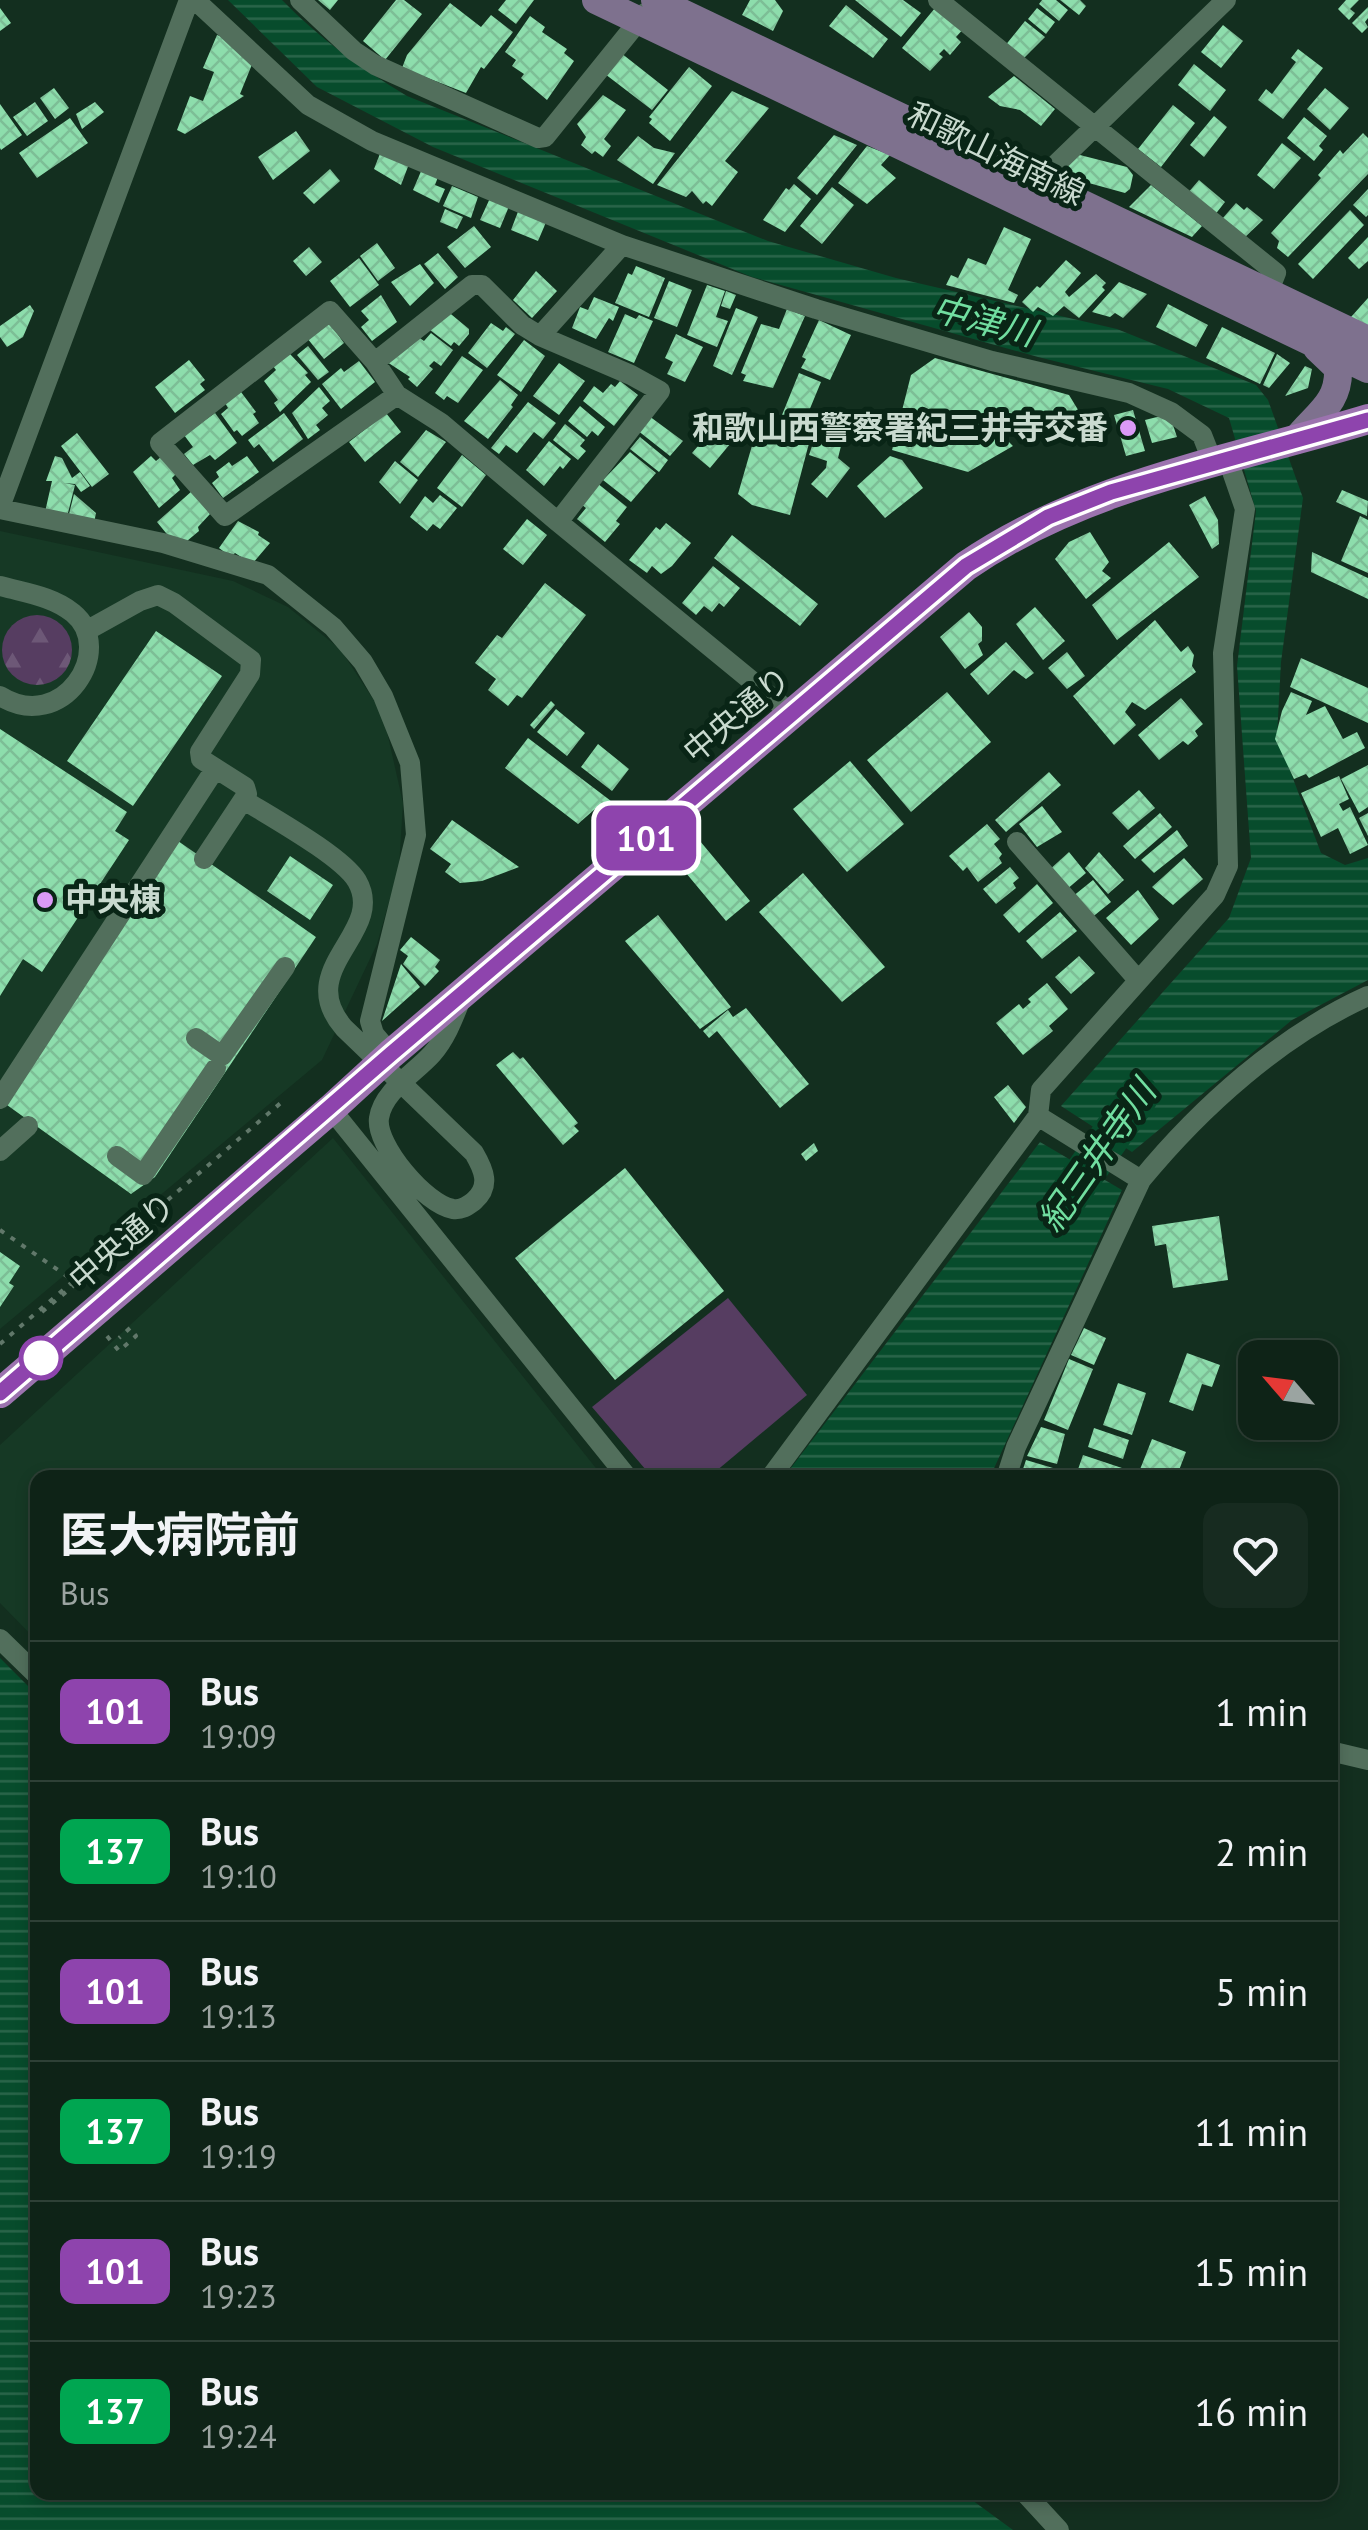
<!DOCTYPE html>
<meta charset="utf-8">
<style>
body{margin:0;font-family:"PT Sans","Noto Sans JP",sans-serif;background:#172b20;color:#f1f3f6;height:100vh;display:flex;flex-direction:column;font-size:38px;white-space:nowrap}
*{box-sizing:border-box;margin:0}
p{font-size:32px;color:#9ba4a1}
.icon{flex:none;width:55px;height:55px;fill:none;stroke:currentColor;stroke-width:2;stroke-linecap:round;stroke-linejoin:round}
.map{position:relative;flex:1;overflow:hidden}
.sheet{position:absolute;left:30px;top:1470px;width:1308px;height:1030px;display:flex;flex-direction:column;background:#0e2317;border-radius:20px;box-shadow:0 5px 15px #0003,0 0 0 2px #2e4036}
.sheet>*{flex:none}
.badge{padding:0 20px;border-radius:15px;font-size:35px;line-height:65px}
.needle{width:65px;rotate:298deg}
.buttons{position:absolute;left:1238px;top:1340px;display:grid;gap:20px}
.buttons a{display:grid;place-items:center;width:100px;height:100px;border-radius:20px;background:#0e2317;box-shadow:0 5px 15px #0003,0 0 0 2px #2e4036;font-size:50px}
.map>.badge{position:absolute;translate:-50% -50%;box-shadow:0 0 0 5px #fff}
.round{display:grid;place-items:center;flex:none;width:105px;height:105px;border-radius:20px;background:#172b20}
.summary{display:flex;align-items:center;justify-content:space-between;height:170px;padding:0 30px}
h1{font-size:48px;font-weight:700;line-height:75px}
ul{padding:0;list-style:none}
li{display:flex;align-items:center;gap:30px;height:140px;padding:0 30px;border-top:2px solid #2e4036}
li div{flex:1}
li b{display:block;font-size:38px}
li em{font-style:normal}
li .badge{min-width:110px;font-weight:700;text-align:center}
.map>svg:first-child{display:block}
</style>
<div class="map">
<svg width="1368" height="2530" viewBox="0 0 1368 2530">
<defs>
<pattern id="forest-firs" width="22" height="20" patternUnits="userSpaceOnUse" patternTransform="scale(2.5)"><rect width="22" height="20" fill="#563d61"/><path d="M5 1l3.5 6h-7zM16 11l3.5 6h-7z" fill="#6d5877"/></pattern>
<pattern id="water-rules" width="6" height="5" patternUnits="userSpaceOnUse" patternTransform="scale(2.5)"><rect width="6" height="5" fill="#074c2c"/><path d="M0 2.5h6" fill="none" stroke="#2a654a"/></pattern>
<pattern id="building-cross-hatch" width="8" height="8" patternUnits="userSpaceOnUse" patternTransform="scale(2.5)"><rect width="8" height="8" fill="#8dddac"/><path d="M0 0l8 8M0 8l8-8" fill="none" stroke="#7dbe96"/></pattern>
</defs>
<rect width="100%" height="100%" fill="#132f1f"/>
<path fill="#163925" d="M0 531 233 581 288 607 340 649 383 714 403 803 399 867 377 944 322 1060 0 1329Z
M333 1138 603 1477 38 1478 37 1641 0 1603V1445Z"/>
<path fill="url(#forest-firs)" d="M2 650a35 35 0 1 1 70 0a35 35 0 1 1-70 0Z"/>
<path fill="#563d61" d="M728 1298 807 1395 709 1477H652L592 1407Z"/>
<path fill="url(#water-rules)" d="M228 0H282C320 39 361 68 407 96L768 241 896 278 1117 329 1256 385 1268 400 1303 498 1281 662 1277 736 1321 853 1345 865 1368 858V980L1292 1020 1132 1152 1061 1106 1229 918 1251 858 1237 666 1256 511 1229 418 1168 389 1038 357 752 277 433 147 317 87Z
M1040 1142 1122 1190 990 1477H784Z
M0 1658 38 1696V2492H961L1013 2530H0Z"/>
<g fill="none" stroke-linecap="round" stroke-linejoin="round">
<path stroke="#074c2c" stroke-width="40" d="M1058 1211 1139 1095"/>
</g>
<path fill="url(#building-cross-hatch)" d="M318 0H338L330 10Z
M396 0H404L422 14 385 60 363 41Z
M506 0H534L516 24 498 10Z
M750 0H775L783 11 773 31 742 15Z
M855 0H903L921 13 901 37Z
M1042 0H1056L1068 10 1059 21 1039 4Z
M1060 0H1080L1086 6 1079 15Z
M1346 0H1359L1350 9 1355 13 1349 20 1338 9Z
M450 3 481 27 491 15 513 32 484 69 481 67 466 93 402 68 407 55Z
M846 5 888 39 873 58 829 26Z
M1368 7V18L1365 22 1368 27 1362 33 1352 23Z
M0 8 11 23 0 31Z
M935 8 966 26 956 37 961 42 950 55 944 49 939 54 943 57 930 71 902 48Z
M1037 8 1055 22 1046 34 1028 19Z
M530 16 545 27 542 32 567 49 564 53 574 61 547 100 521 78 524 74 512 66 516 60 505 52Z
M1025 21 1045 37 1021 61 1004 47Z
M1223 25 1243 41 1221 68 1201 52Z
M217 35 228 39 253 62 240 94 244 96 185 134 177 130 190 96 203 101 214 72 203 68Z
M1298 49 1323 68 1283 119 1258 100 1266 89 1272 94 1296 62 1291 58Z
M621 53 668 90 652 110 605 74Z
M1194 64 1226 90 1210 111 1178 85Z
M689 67 712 86 670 141 649 123 652 119 649 117Z
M1014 76 1055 109 1041 126 1020 110 1000 106 988 97Z
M54 88 69 108 55 119 40 98Z
M1325 88 1349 108 1330 130 1307 109Z
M732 91 769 108 725 161 738 172 712 206 706 201 703 204 692 191 686 197 657 185Z
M603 95 626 110 604 139 611 146 603 157 595 151 592 154 581 145 586 137 577 124Z
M35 102 48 121 27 136 13 117Z
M95 102 104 112 82 129 76 114Z
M0 104 22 135 1 150 0 148Z
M1173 105 1195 123 1161 167 1138 149Z
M1214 116 1227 127 1204 157 1190 145Z
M1304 117 1327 136 1319 146 1323 150 1314 161 1287 138Z
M70 118 88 143 37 178 19 153Z
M296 131 310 151 273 180 258 157Z
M1363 133 1368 138V174L1288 257 1277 248 1279 241 1271 233 1321 178 1318 175 1340 150 1343 154Z
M834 135 857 145 817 195 797 178Z
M638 136 654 148 675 153 653 184 617 160Z
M1282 143 1301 158 1274 189 1257 175Z
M867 146 890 155 881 165 896 178 867 204 838 183Z
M381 151 409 164 401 185 374 169Z
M1076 154 1127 167 1133 175 1130 189 1125 193 1067 177 1064 165Z
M330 169 340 181 314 204 303 193Z
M422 169 438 177 435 185 445 189 439 203 413 190Z
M1199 180 1225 202 1214 216 1187 194Z
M794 184 811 199 785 232 763 220 786 188 789 190Z
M1151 185 1202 226 1192 237 1129 207Z
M452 186 478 197 471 218 443 206Z
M832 187 854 205 822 244 800 226Z
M1368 189V215L1366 217 1353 205Z
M491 196 510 204 500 228 480 220Z
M1236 203 1244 210 1247 207 1263 220 1244 238 1222 219Z
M445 209 463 217 457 229 440 222Z
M519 209 547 220 538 241 511 230Z
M1350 210 1364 225 1313 279 1298 264Z
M474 226 491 247 465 268 447 247Z
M1004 227 1031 239 1008 290 1018 295 1014 303 946 285 951 275 958 278 968 258 986 265Z
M1368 237V261L1359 269 1348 258Z
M377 243 395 268 378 281 360 256Z
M309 247 322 262 306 276 293 261Z
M438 253 458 277 445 289 424 264Z
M359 258 379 285 350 307 330 281Z
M1066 260 1081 273 1065 292 1069 297 1096 274 1106 283 1102 287 1105 290 1079 318 1064 306 1053 316 1038 307 1033 312 1022 302 1037 286 1040 288Z
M420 264 434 283 410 306 391 282Z
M636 266 665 278 649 317 615 303 628 273 632 275Z
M536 271 557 291 532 318 513 300Z
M669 281 692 290 677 327 654 318Z
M1119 282 1147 294 1123 318 1115 313 1110 317 1092 312Z
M707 285 725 291 716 317 728 321 717 347 687 335Z
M726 291 736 295 730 309 721 306Z
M381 295 397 322 372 341 361 327 369 320 361 311Z
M594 297 619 307 613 321 609 318 596 339 572 328 580 307 588 310Z
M1368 298V327L1351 317Z
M1168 304 1208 325 1196 347 1156 327Z
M30 305 34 311 23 337 7 347 0 337V326Z
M736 308 758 317 732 375 713 366Z
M787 309 805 316 773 388 743 381 746 375 741 373 761 324 779 329Z
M446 310 469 329V334L459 346 454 342 451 346 430 330Z
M625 314 636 319 639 315 653 321 634 363 608 352Z
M819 320 851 335 830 380 801 368 806 359 802 357Z
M328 321 344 343 324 359 307 338Z
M491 323 503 331 506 327 515 334 487 368 468 353Z
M1222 327 1275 353 1260 384 1206 358Z
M431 333 453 350 441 366 434 361 429 366 433 369 417 387 408 379 410 377 387 362 417 336 424 341Z
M676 334 703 347 685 382 667 374 673 362 665 358Z
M524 340 545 356 521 392 497 375Z
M308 346 329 372 318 380 297 355Z
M290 354 308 373 305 375 311 382 280 412 274 403 278 400 264 381 276 370 273 366Z
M1277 354 1290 363 1269 388 1263 385Z
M462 356 483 370 458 403 447 396 444 400 435 393Z
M935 358 1069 395 1080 413 1027 439 1021 425 1001 434 1013 446 968 472 892 450 911 375Z
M189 360 205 380 200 384 205 390 175 413 155 387Z
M359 361 375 382 341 409 322 384 341 368 344 372Z
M559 363 585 381 559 415 533 396Z
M1305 366 1312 369 1308 388 1285 396Z
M799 373 821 382 804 423 782 415Z
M500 380 518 395 511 405 513 407 488 439 464 421Z
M620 381 638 395 614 426 583 401 594 386 603 393 611 384 615 387Z
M319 387 330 401 322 408 328 415 316 425 320 430 308 439 292 413Z
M241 392 256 412 253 414 259 423 242 436 237 430 234 432 221 414 228 408 225 403Z
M528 402 556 423 543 439 534 432 517 453 506 445 499 454 491 448Z
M580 406 605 427 598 436 592 431 587 437 568 421Z
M1133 410 1145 451 1126 456 1114 415Z
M215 413 237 443 215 460 210 455 193 465 184 454 193 447 184 435Z
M284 413 303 439 273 462 259 444 254 448 248 440Z
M386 413 401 432 365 462 349 442Z
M649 416 683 441 670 456 637 430Z
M1161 416 1173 425 1177 437 1152 443 1145 420Z
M723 417 740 432 710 468 692 453Z
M760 418 812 432 790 515 752 505 738 494Z
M565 424 585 440 580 446 586 451 578 460 553 440Z
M426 430 446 442 418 477 400 462Z
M77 433 109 474 92 487 61 446Z
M640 437 668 460 659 472 630 449Z
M815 437 841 446 838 458 850 468 827 498 811 484 826 468 827 461 809 455Z
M549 441 571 459 563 469 560 466 544 486 526 470Z
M630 452 656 473 631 502 603 480Z
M462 455 486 475 462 507 437 488Z
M55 456 62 458 72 478 80 472 90 486 81 492 75 484 64 483 75 485 67 517 45 512 52 481H46Z
M151 456 156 461 162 456 176 474 172 478 180 490 159 508 133 472Z
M247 456 259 472 223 498 212 483 219 477 216 472 229 462 232 466Z
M890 456 902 460 923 488 885 518 857 486Z
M395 461 418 480 400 504 379 482Z
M597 483 627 507 616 521 620 524 605 542 577 519 586 508 581 504Z
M1342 490 1368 501 1367 516 1336 502Z
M192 491 210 514 198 527 199 531 181 546 175 544 157 522Z
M74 494 96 513 93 528 67 522Z
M440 495 457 508 440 529 433 524 427 531 410 517 425 496 433 503Z
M1205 496 1218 520 1219 544 1212 549 1189 505Z
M1360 516 1368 520V573L1341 561Z
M527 519 547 535 523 565 503 549Z
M238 521 259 532 258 535 270 543 252 564 235 553 231 557 219 548Z
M666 523 691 543 672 566 661 574 652 566 647 573 629 560 656 527 660 530Z
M1090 532 1109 562 1102 571 1111 578 1086 599 1055 559 1069 542Z
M732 535 818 604 800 626 714 558Z
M1169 542 1199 577 1117 640 1092 605Z
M1312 552 1368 578V599L1311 572Z
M713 566 740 588 724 607 719 603 712 612 704 606 696 615 682 603Z
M545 583 586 615 522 698 517 695 508 706 488 690 496 679 475 663 497 635 502 638Z
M1035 607 1065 641 1043 660 1016 624Z
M969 612 982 627V641L978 644 983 655 965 669 940 637Z
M1155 620 1181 652 1188 646 1194 655 1192 666 1196 672 1145 710 1132 702 1125 712 1136 725 1114 745 1073 696Z
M156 631 222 676 133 806 67 761Z
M1006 642 1034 673 1026 679 1014 670 988 695 970 674Z
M1067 652 1085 676 1067 689 1048 668Z
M1301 658 1368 688V723L1290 687Z
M947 692 991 742 911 812 867 760Z
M1291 692 1312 701 1306 715 1325 706 1343 739 1357 732 1365 748 1309 778 1306 774 1294 779 1275 739 1282 711Z
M1181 698 1203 724 1195 731 1198 736 1188 745 1183 741 1159 760 1138 735Z
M551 701 555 705 534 729 530 725Z
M556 709 585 733 567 756 537 732Z
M0 729 127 812 115 831 129 840 42 972 23 959 0 996Z
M528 738 611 801 608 805 605 803 603 812 595 809 578 824 505 768Z
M598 744 629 769 612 791 581 767Z
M850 761 904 824 847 872 793 809Z
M1368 765V807L1359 813 1341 779Z
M1049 772 1061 785 1006 832 995 820Z
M1339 776 1349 799 1339 804 1343 811 1350 807 1368 845 1350 854 1338 828 1321 837 1301 793Z
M1139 790 1155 808 1128 830 1112 813Z
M1042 806 1062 832 1037 847 1019 824Z
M1160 813 1172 827 1135 859 1123 846Z
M1368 813V836L1359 818Z
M452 820 519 867 482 881 460 883 445 872 451 864 430 849Z
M987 824 1000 839 994 844 1002 854 999 858 1002 863 978 882 967 867 963 871 949 856Z
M1177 830 1188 846 1154 873 1141 860Z
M178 841 316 937 155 1177 131 1194 7 1105Z
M700 841 750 901 726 921 676 861Z
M1069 852 1086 873 1066 890 1047 872Z
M1099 852 1124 880 1108 894 1085 868Z
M290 856 333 885 310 920 267 891Z
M1184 858 1203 879 1173 905 1152 887Z
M1010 867 1019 878 1013 883 1016 888 996 904 983 889Z
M803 873 885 967 842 1002 759 912Z
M1093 880 1111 902 1090 919 1072 897Z
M1037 884 1053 903 1019 933 1003 915Z
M1138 890 1159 919 1131 945 1106 918Z
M1060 912 1077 931 1042 959 1026 941Z
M658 915 731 1007 700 1029 625 941Z
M411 937 440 960 435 967 439 971 425 986 403 964 408 956 400 950Z
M1079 956 1095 973 1071 994 1055 977Z
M401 964 420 987 382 1021Z
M1047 983 1068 1009 1049 1026 1053 1031 1023 1055 996 1023 1019 1004 1023 1009 1031 1002 1028 999Z
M746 1008 809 1084 780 1108 717 1031 709 1038 703 1031 728 1010 733 1017Z
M513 1052 520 1059 523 1057 578 1123 574 1126 579 1131 563 1145 496 1065Z
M1008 1085 1026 1107 1014 1123 994 1097Z
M814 1143 818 1151 806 1161 801 1154Z
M625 1168 724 1291 615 1380 515 1258Z
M1219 1216 1228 1280 1173 1288 1166 1244 1155 1246 1152 1226Z
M0 1252 20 1266 9 1283 14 1286 0 1307Z
M1084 1328 1106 1338 1094 1365 1071 1355Z
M1187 1353 1220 1365 1212 1387 1202 1384 1193 1411 1169 1402Z
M1069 1359 1093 1369 1068 1430 1044 1420Z
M1118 1383 1146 1393 1132 1435 1103 1425Z
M1041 1427 1065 1434 1057 1464 1027 1456Z
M1094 1428 1129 1440 1123 1459 1088 1447Z
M1152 1439 1186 1452 1176 1478H1154L1139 1472Z
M1083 1455 1122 1468 1119 1478H1075Z
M1026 1460 1053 1468 1050 1478H1020Z"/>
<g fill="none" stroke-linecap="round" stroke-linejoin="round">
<path stroke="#61786a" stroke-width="4" stroke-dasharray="5 8" stroke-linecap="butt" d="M0 1230 74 1281
M42 1312 102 1262
M107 1336 119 1351 136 1336 130 1328 119 1338
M0 1344 283 1101"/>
<path stroke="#526f5c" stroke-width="20" d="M195 0 308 105 372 141 622 245 816 309 992 361 1129 393 1171 412 1202 435 1213 463
M300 0 354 51 375 65 538 138 545 137 645 13
M938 0 1276 273 1268 293
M1038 194 1048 172 1226 0
M622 245 540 336 631 375 660 391 558 522 792 714
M375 362 330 311 160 443 225 516 397 395 441 423 558 522
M397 395 375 362 472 285H482L522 325 540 336
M0 507 189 0
M0 509 163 543 268 575 333 627 363 662 383 696 410 763 416 835 370 1021 374 1034 391 1054
M0 586C25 593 52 596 73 613 117 649 63 735 0 696
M86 631 140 601 158 595 174 603 251 660 250 674 200 752 201 759 245 787 247 794 204 859
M244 800C271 817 342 856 357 881 387 933 292 968 344 1028L474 1153C484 1170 491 1186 474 1201 467 1206 462 1210 453 1209 426 1205 375 1145 379 1118 383 1091 415 1073 432 1054 446 1038 453 1019 461 999
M1017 842 1138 980
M196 1038 222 1056 285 967
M0 1099 215 769
M331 1109 628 1478
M1038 1116 1141 1180
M0 1151 28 1126
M117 1156 143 1175 216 1068
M770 1478 1038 1116 1041 1090 1215 895 1228 866 1223 653 1245 509 1228 460
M1006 1478 1016 1447 1141 1180C1201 1107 1281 1035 1368 996
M0 1639 38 1676
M1330 1751 1368 1760
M1024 2492 1059 2530"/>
<path stroke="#7e718e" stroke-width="28" d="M596 0 1368 369
M655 0 1368 340
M1296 440C1315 415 1340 404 1338 368L1317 348"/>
<path stroke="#9c73af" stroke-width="30" d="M0 1393 331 1109 391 1054 966 566C1086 484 1230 461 1368 419"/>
</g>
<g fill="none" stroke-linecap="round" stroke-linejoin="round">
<g stroke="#fff" stroke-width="22">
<path id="line" d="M0 1393 391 1054 966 566 1048 517 1111 492 1368 420"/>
</g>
<use href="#line" stroke="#8e44ad" stroke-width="15"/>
</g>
<g fill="#da9af6" stroke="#092516" stroke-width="4">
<circle cx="1128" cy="428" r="10"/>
<circle cx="45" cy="900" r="10"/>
</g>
<circle fill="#fff" stroke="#8e44ad" stroke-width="5" cx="41" cy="1358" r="20"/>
<g text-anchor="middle" stroke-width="10" stroke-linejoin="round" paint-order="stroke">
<g font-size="32" fill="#c9dacf" stroke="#092516">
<text transform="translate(996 154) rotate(26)" y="11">和歌山海南線</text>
<text transform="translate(737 715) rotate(-40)" y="11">中央通り</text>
<text transform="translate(122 1242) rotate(-41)" y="11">中央通り</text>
</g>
<g font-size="32" font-weight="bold" fill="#c9dacf" stroke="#092516" text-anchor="end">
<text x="1108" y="439">和歌山西警察署紀三井寺交番</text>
<text x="65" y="911" text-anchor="start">中央棟</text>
</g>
<g font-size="35" font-style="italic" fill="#71dea0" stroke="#092516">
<text transform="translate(984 321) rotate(15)" y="12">中津川</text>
<text transform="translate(1097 1156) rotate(-55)" y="12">紀三井寺川</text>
</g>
</g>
</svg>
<div class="buttons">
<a><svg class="needle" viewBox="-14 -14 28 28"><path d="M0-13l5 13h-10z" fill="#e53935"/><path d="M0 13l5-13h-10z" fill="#9ba4a1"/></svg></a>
</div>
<b class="badge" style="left:646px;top:838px;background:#8e44ad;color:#fff">101</b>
<section class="sheet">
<div class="summary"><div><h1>医大病院前</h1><p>Bus</p></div><a class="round"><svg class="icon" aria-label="heart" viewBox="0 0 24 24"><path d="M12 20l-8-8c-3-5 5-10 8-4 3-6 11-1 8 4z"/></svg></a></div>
<ul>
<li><span class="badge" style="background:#8e44ad;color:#fff">101</span><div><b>Bus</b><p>19:09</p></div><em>1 min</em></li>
<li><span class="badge" style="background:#00a651;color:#fff">137</span><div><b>Bus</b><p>19:10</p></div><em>2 min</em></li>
<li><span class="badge" style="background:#8e44ad;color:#fff">101</span><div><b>Bus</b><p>19:13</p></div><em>5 min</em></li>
<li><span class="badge" style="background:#00a651;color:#fff">137</span><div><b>Bus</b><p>19:19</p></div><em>11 min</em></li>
<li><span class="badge" style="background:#8e44ad;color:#fff">101</span><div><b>Bus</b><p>19:23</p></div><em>15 min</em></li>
<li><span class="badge" style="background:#00a651;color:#fff">137</span><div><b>Bus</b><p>19:24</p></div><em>16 min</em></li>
</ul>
</section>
</div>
